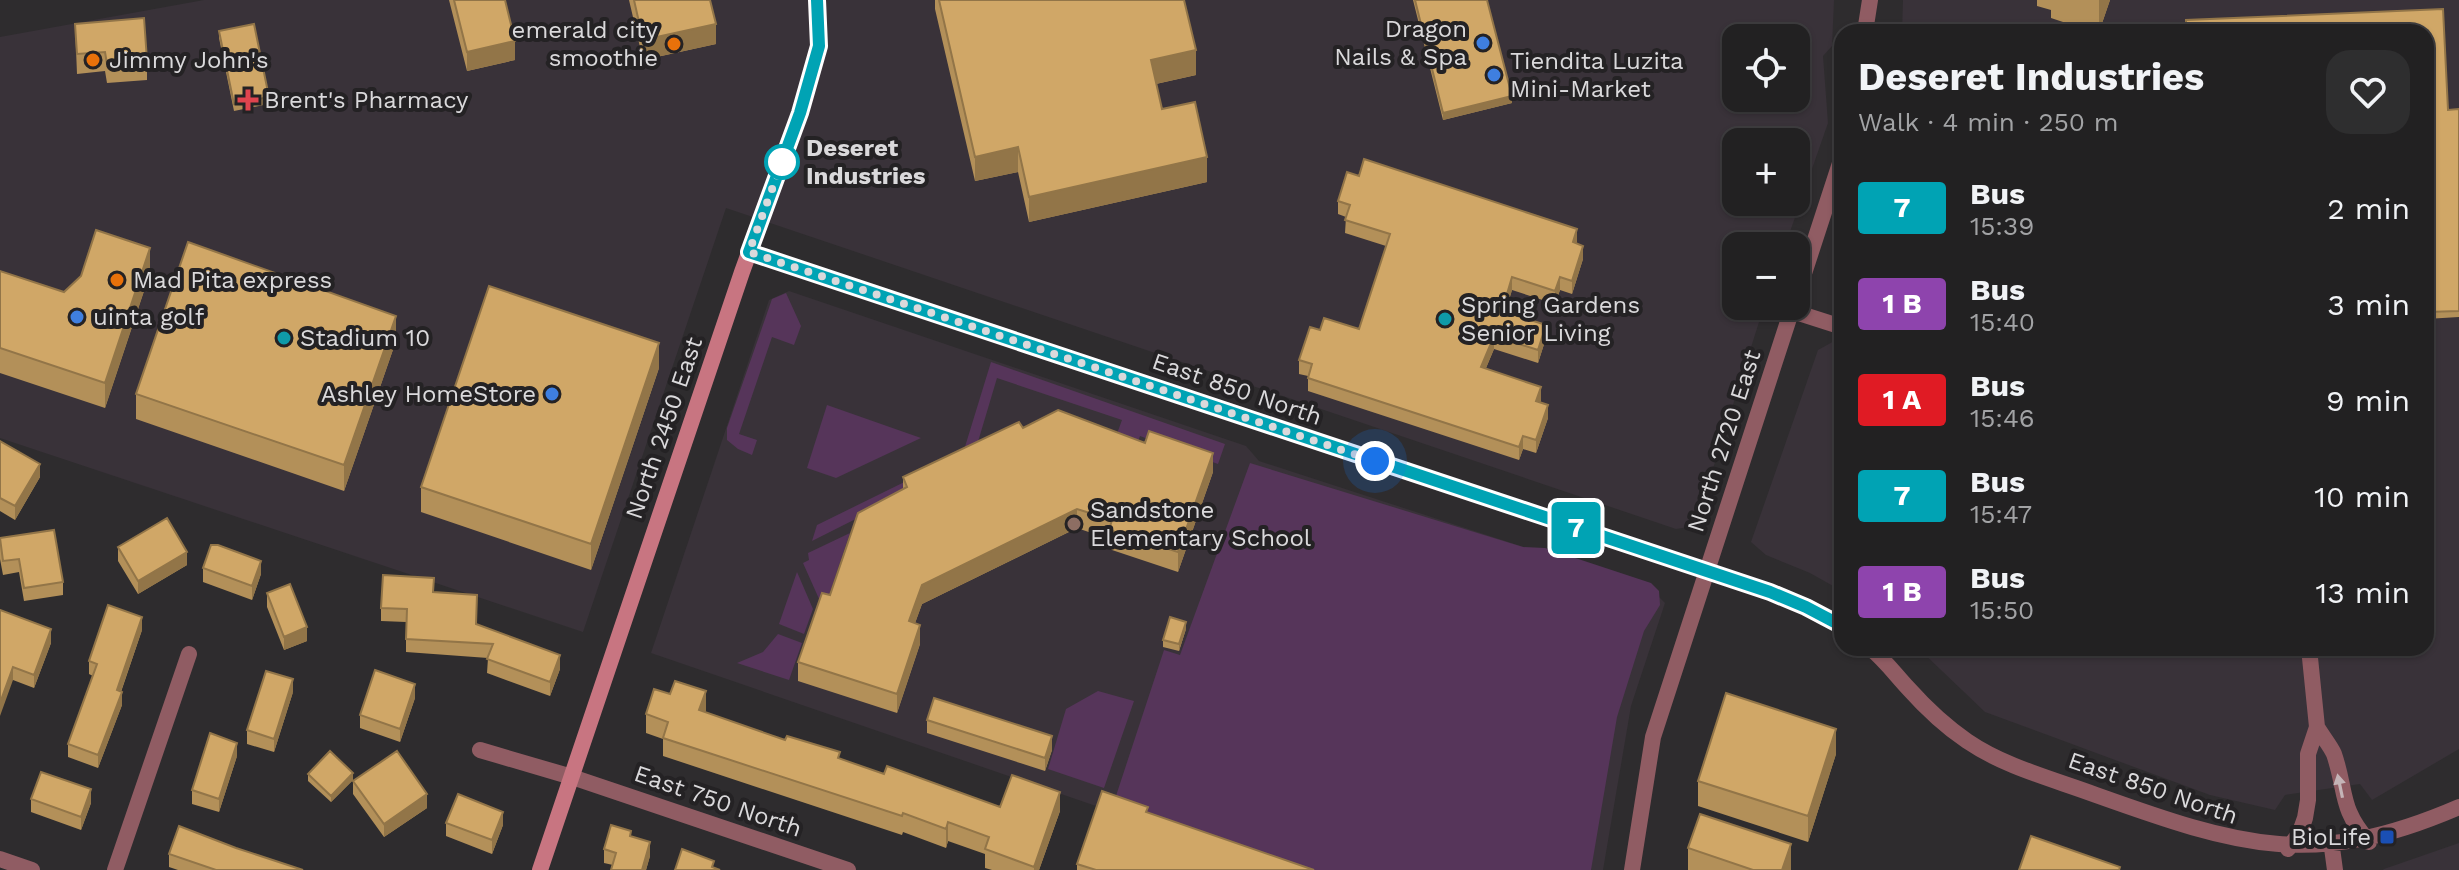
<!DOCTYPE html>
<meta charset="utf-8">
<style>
body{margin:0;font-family:"Work Sans",sans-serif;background:#2e2e2f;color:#f1f3f6;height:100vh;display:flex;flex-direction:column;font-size:30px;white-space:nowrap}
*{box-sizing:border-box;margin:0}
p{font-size:26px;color:#a2a3a5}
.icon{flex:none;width:44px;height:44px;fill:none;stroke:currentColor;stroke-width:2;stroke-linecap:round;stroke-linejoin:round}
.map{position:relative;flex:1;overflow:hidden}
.sheet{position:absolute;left:1834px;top:24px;width:600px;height:632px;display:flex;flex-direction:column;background:#222122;border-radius:24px;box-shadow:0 2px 6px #0004,0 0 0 2px #3f3e40}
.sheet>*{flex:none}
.badge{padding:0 16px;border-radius:6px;font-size:28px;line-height:52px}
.fabs{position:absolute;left:1722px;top:24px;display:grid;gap:16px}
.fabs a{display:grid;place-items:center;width:88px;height:88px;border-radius:16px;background:#222122;box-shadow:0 2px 6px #0004,0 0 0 2px #3f3e40;font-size:40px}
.you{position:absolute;width:40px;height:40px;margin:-20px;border:6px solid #fff;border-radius:50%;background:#1a73e8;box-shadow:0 0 0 12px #1a73e833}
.map>.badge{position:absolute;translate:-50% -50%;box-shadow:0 0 0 4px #fff}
.round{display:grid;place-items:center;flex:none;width:84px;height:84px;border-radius:24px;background:#2e2e2f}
.head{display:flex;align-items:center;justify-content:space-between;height:136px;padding:0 24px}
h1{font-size:38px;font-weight:700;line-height:60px}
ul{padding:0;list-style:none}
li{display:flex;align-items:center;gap:24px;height:96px;padding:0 24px}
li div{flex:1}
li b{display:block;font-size:30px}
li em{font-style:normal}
li .badge{min-width:88px;font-weight:700;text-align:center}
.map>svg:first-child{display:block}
</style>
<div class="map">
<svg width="2459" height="870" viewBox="0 0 2459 870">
<rect width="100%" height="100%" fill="#2e2c2e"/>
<path fill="#393239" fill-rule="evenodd" d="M204 0H1834L1832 46 1823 56 1828 123 1785 246H1736V306H1764L1695 526 1676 529 726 208 583 632 0 438V37ZM1736 38H1796V98H1736ZM1736 142H1796V202H1736Z
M1903 0H2459V749L2372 800 2360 784 2285 795 2275 810 2210 795 1985 712 1918 648H2426V32H1902Z
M789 291 1246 446 1259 461 1650 588 1665 603 1631 706 1603 870H1282L651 653 769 300Z
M1842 329V591L1810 573 1766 555 1751 542 1818 350 1838 339Z
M2459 843V870H2383L2384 869Z"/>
<path fill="#56355a" d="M786 293 801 326 794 345 772 337 739 434 757 440 752 455 738 449 727 440V428L772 299Z
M991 362 1225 444 1218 464 1140 436 1135 450 1114 442 1122 420 997 378 977 445 964 450Z
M827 405 921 438 836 478 807 468Z
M1250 463 1523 547 1545 548 1651 583 1659 591 1660 605 1644 631 1617 717 1591 870H1300L1112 808 1164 650 1180 655Z
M941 464 947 473 812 541 817 525Z
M850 533 824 610 803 563 809 560 808 553Z
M797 572 813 609 804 634 779 624Z
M778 634 802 643 789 680 737 663 763 652Z
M1098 691 1134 701 1104 788 1048 769 1066 709Z"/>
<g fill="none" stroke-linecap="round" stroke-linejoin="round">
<path stroke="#905c63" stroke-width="16" d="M1865 32 1870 0
M749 252 1770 592 1806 607 1842 626
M1796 298 1842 157
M1792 311 1842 327
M1870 648C1884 659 1895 674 1908 688 1925 707 1945 726 1967 741 2005 767 2053 779 2096 795 2239 846 2313 870 2459 807
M2317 727C2322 736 2330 745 2334 754 2347 792 2339 808 2369 842
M480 750 572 777 848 870
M2332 848 2335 870
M2288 849 2300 832 2305 818 2308 800V754L2317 727 2309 648
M0 859 32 870
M115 870 189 654
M1632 870 1653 737 1793 306"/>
<path stroke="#c87581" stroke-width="16" d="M540 870 742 272 800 113 819 46 817 0"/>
</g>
<path fill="#b39059" d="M449 0H505L515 60 467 71Z
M629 0H710L716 44 643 60Z
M935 0H1184L1196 75 1156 84 1162 109 1207 182 1029 222 1018 172 975 181 935 9Z
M1413 0H1487L1512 103 1443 120Z
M2037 0H2110L2099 32H2093L2051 18V10L2037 6Z
M75 24 147 60V80L107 83 105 71 77 74Z
M219 31 269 97V104L234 111 219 38Z
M2426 32 2448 110 2459 109V317L2426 319Z
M1338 201 1576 244 1583 259 1572 294 1560 290 1555 304 1512 290 1505 312 1546 338 1538 363 1494 349 1486 368 1541 400 1540 403 1548 418 1536 453 1523 449 1519 460 1308 391V376L1299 374V360L1320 330 1359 329 1386 246 1345 233 1346 217 1338 214Z
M0 271 64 292 150 273 105 408 0 373Z
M396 341 344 491 136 419V394Z
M659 368 591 570 421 512V487Z
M1023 428 1213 472 1178 572 1109 549V539L1077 528 922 604 915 623 920 644 897 713 798 681V662L830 595 903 489V477Z
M0 441 40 477 15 520 0 511Z
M0 538 63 582V595L24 601 19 572 3 575 0 559Z
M118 547 187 565 138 594 118 561Z
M203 568 261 574 252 600 203 582Z
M434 592 477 608 476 625 560 669 550 696 487 673 488 658 406 652V622L381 621V608Z
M267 593 307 641 284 650 267 607Z
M0 610 51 643 34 688 13 680Z
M1186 629 1179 651 1163 647V640Z
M142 630 121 692 122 705 98 768 68 757V744L93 676 89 674V661Z
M293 692 274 752 247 744V730Z
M415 698 400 742 360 728V715Z
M706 710 705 712 884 774 1000 807 1060 811 1039 870H992L985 868V854L948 841 946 848 903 832 902 835 663 756V739L646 733V714Z
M927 720 1052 750 1045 771 927 733Z
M1836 754 1808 842 1698 806V781Z
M237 756 219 812 192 804V790Z
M308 774 353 780 331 802 308 781Z
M353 781 427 808 384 837 353 794Z
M31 799 91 803 81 830 31 812Z
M1148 813 1314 870H1077V864Z
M446 823 503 825 492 854 446 836Z
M631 837 650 856 646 870H611L613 865 604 863V849Z
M1688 848 1791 870H1688Z
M169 854 303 870H178L169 867Z"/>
<path fill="#927548" d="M2099 0H2110L2099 32Z
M716 24V44L643 60V40Z
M515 41V60L467 71V52Z
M1196 50V75L1151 85V60Z
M1512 96V103L1443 120V113Z
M1018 147V172L975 181V157Z
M1207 157V182L1029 222V197Z
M1577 229V242L1573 255V242Z
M1583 246V259L1572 294V281Z
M150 248V273L105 408V383Z
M1512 277V290L1502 324V311Z
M1560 277V290L1555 304V291Z
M396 316V341L344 491V465Z
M1546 325V338L1538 363V350Z
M1494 336V349L1481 380V367Z
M659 343V368L591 570V544Z
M1541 387V400L1536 414V401Z
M1548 405V418L1536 453V440Z
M1523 436V449L1519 460V447Z
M1213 453V472L1178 572V552Z
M40 464V477L15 520V506Z
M1077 509V528L922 604 909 640V621L922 585Z
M187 552V565L138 594V581Z
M261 561V574L252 600V586Z
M142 617V630L117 703V690Z
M1186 622V629L1179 651V644Z
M920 625V644L897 713V694Z
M307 627V641L284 650V637Z
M51 629V643L34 688V675Z
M560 655V669L550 696V682Z
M13 667V680L0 716V703Z
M293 679V692L274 752V739Z
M415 684V698L400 742V729Z
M706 691V710L699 729V710Z
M122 692V705L98 768V755Z
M1836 729V754L1808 842V816Z
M1052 736V750L1045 771V758Z
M237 743V756L219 812V799Z
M353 773V780L331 802V796Z
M91 789V803L81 830V817Z
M1060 792V811L1039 870H1034V867Z
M427 794V808L384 837V824Z
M503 812V825L492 854V840Z
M948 822V841L946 848V829Z
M650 842V856L646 870H642Z
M1791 844V870H1782Z"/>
<path fill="#d0a767" stroke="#927548" stroke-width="2" d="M454 0H505L515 41 467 52Z
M634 0H710L716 24 643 40Z
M939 0H1184L1196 50 1151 60 1162 109 1195 102 1207 157 1029 197 1018 147 975 157Z
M1415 0H1487L1512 96 1443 113Z
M2443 9 2448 110 2459 109V311L2426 312V32H2186V20Z
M144 18 147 60 107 64 105 52 77 54 75 24Z
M254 24 269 97 234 104 219 31Z
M1364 159 1577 229 1573 242 1583 246 1572 281 1560 277 1555 291 1512 277 1502 311 1546 325 1538 350 1494 336 1481 367 1541 387 1536 401 1548 405 1536 440 1523 436 1519 447 1308 378 1312 364 1299 360 1310 327 1320 330 1324 318 1359 329 1390 234 1345 220 1350 205 1338 201 1347 172 1359 176Z
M96 230 150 248 105 383 0 348V271L64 292 81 276Z
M188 242 396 316 344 465 136 394Z
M489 286 659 343 591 544 421 487Z
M1058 410 1145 443 1149 431 1213 453 1178 552 1109 530 1112 520 1077 509 922 585 909 621 920 625 897 694 798 662 822 593 830 595 858 513 907 487 903 477 1019 422 1023 428Z
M0 441 40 464 15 506 0 498Z
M167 518 187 552 138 581 118 547Z
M54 530 63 582 24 588 19 559 3 561 0 538Z
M211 545H218L261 561 252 586 203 568Z
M383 575 434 578 433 592 477 595 476 624 560 655 550 682 487 659 493 644 406 639 407 609 381 608Z
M290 584 307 627 284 637 267 593Z
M108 605 142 617 117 690 122 692 98 755 68 744 97 664 89 661Z
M0 610 51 629 34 675 13 667 0 703Z
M1170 617 1186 622 1179 644 1163 640Z
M375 670 415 684 400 729 360 715Z
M266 671 293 679 274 739 247 730Z
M675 681 706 691 699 710 785 740 787 736 840 752 838 758 884 774 887 766 1000 807 1012 775 1060 792 1034 867 985 849 989 837 948 822 946 829 903 813 902 816 663 738 668 722 646 714 654 689 670 694Z
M1726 693 1836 729 1808 816 1698 781Z
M934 698 1052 736 1045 758 927 720Z
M210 733 237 743 219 799 192 790Z
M330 751 353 773 331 796 308 774Z
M397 751 427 794 384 824 353 781Z
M41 772 91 789 81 817 31 799Z
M1102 791 1148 807 1146 812 1314 870H1096L1077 864Z
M458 794 503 812 492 840 446 823Z
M1700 814 1791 844 1782 870H1753L1688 848Z
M611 825 631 831 630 836 650 842 642 870H611L616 853 604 849Z
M179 826 236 848 303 870H216L169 854Z
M2031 836 2120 867 2119 870H2019Z
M682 849 714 861 712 867 720 870H675Z"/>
<defs><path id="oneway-solid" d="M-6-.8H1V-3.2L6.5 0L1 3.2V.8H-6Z" transform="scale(2)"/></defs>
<use fill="#c4b4b7" href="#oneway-solid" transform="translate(2340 786) rotate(-102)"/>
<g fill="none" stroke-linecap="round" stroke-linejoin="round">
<g stroke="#fff" stroke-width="18">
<path id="line" d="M817 0 819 46 800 113 749 252 1770 592 1806 607 1842 626"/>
</g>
<use href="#line" stroke="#00a3b4" stroke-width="12"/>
<path stroke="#dad9db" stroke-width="8" stroke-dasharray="0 14.4" d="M782 162 749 252 1375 461"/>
</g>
<g fill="#3f7fe0" stroke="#242224" stroke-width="3">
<circle cx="1483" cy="43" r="8"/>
<circle cx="1494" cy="75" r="8"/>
<circle cx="77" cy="317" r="8"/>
<circle cx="552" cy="394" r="8"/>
</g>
<g fill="#e8710a" stroke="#242224" stroke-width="3">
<circle cx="674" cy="44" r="8"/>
<circle cx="93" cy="60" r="8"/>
<circle cx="117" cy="280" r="8"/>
</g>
<path fill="#e0444e" stroke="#242224" stroke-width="3" d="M244 88h8v8h8v8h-8v8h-8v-8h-8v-8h8z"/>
<circle fill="#fff" stroke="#00a3b4" stroke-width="4" cx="782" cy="162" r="16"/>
<g fill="#0f9aa8" stroke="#242224" stroke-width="3">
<circle cx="1445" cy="319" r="8"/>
<circle cx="284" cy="338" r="8"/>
</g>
<circle fill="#8d6e63" stroke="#242224" stroke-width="3" cx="1074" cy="524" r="8"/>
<rect fill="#1a4fb4" stroke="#242224" stroke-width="3" x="2379" y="829" width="16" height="16" rx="4"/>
<g text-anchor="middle" stroke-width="8" stroke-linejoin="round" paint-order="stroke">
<g font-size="24" fill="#dad9db" stroke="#242224" text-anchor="start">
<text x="1467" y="37" text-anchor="end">Dragon<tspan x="1467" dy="28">Nails &amp; Spa</tspan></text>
<text x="658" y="38" text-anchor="end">emerald city<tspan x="658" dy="28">smoothie</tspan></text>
<text x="109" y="68">Jimmy John's</text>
<text x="1510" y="69">Tiendita Luzita<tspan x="1510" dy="28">Mini-Market</tspan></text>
<text x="264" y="108">Brent's Pharmacy</text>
<text x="133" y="288">Mad Pita express</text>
<text x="1461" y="313">Spring Gardens<tspan x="1461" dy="28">Senior Living</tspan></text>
<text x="93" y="325">uinta golf</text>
<text x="300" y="346">Stadium 10</text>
<text x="536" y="402" text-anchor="end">Ashley HomeStore</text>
<text x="1090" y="518">Sandstone<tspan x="1090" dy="28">Elementary School</tspan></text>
<text x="2371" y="845" text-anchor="end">BioLife</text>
</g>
<g font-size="24" font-weight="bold" fill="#dad9db" stroke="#242224" text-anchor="start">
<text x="806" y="156">Deseret<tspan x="806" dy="28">Industries</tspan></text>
</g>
<g font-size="24" fill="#dad9db" stroke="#242224">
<text transform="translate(1237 389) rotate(19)" y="8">East 850 North</text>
<text transform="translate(664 428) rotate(-71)" y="8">North 2450 East</text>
<text transform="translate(1724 441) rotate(-72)" y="8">North 2720 East</text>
<text transform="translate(2153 788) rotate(19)" y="8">East 850 North</text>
<text transform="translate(718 801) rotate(19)" y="8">East 750 North</text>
</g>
</g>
</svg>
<div class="fabs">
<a><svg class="icon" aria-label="locate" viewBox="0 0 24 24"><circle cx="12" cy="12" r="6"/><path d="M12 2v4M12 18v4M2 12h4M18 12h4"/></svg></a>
<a>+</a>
<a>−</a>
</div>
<div class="you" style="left:1375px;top:461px"></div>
<b class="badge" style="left:1576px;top:528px;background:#00a3b4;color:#fff">7</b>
<section class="sheet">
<div class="head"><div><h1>Deseret Industries</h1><p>Walk · 4 min · 250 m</p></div><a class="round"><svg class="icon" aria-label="heart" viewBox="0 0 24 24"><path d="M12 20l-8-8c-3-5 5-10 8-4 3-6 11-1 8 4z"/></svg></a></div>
<ul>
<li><span class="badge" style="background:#00a3b4;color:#fff">7</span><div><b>Bus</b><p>15:39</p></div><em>2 min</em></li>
<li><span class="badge" style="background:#8e44ad;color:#fff">1 B</span><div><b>Bus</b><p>15:40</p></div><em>3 min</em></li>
<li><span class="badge" style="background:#e01b24;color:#fff">1 A</span><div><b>Bus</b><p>15:46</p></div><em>9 min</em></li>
<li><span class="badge" style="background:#00a3b4;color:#fff">7</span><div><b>Bus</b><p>15:47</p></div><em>10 min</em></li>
<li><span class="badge" style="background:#8e44ad;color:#fff">1 B</span><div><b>Bus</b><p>15:50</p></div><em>13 min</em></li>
</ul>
</section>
</div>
